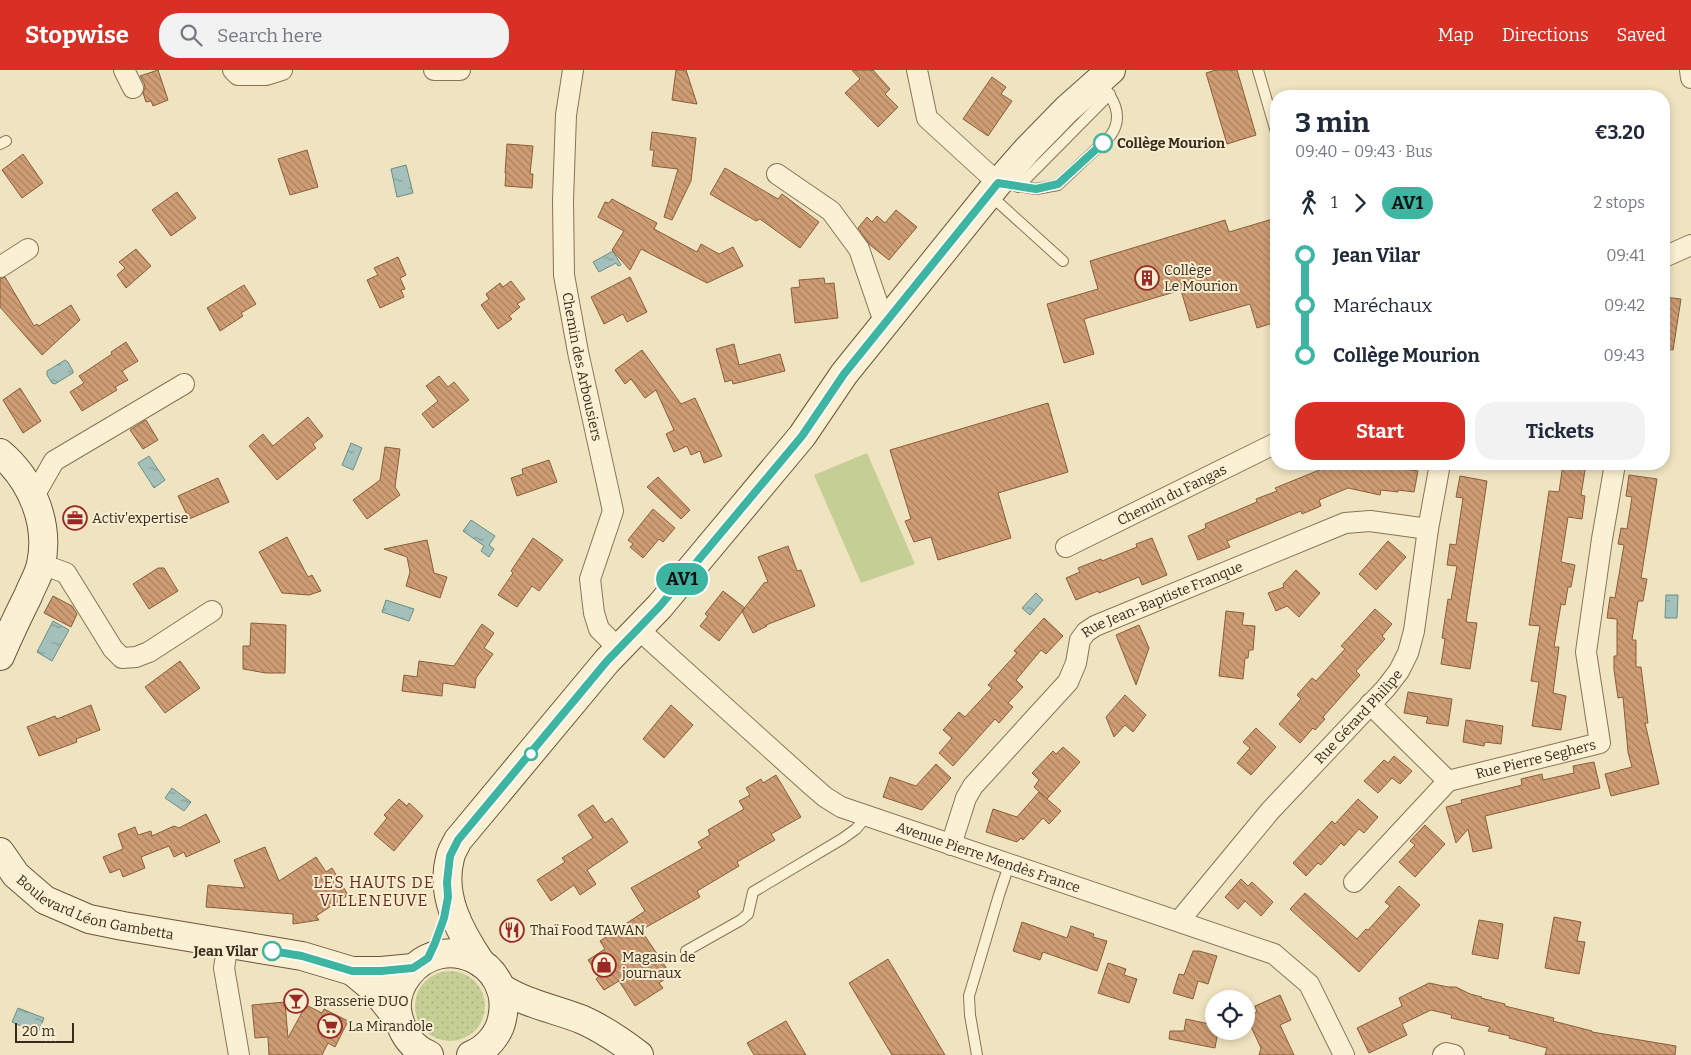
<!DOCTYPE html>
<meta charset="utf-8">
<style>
body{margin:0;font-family:Bitter,serif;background:#f2f2f3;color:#1f2937;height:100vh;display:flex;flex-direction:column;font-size:19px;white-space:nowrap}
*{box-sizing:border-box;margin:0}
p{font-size:16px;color:#747a83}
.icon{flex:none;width:28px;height:28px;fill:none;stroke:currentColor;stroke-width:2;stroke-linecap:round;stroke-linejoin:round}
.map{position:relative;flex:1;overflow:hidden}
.drawer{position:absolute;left:1270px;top:20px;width:400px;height:380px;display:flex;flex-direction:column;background:#fff;border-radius:20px;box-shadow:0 2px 8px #0003}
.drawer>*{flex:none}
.badge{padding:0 10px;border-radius:16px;font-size:18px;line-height:32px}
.buttons{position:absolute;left:1205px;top:920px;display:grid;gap:10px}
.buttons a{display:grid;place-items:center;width:50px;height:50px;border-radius:50%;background:#fff;box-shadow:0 2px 8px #0003;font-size:25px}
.scale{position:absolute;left:15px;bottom:12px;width:59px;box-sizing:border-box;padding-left:5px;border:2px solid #382b1c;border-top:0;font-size:14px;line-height:18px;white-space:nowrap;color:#382b1c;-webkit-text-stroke:4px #f7edd0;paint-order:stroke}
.map>.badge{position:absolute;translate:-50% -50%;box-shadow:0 0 0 2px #fff}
.legs{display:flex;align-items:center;gap:8px;height:55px;padding:0 25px;font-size:16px}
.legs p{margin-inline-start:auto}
.overview{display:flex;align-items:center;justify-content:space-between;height:85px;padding:0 25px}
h1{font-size:28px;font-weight:700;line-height:38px}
.button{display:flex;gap:10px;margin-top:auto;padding:10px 25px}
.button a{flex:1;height:58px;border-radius:20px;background:#d93025;color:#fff;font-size:20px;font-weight:700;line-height:58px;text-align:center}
.button a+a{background:#f2f2f3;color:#1f2937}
ul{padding:0 25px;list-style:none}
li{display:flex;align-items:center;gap:18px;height:50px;font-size:19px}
li i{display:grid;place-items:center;width:8px;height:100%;margin:0 6px;background:currentColor}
li i::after{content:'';width:12px;height:12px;margin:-6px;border:4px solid;border-radius:50%;background:#fff}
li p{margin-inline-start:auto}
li:first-child i{background:linear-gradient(#0000 50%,currentColor 0)}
li:last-child i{background:linear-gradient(currentColor 50%,#0000 0)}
header{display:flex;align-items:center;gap:30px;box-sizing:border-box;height:70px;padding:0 25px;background:#d93025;color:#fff}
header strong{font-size:24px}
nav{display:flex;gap:28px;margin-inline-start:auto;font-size:18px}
.search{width:350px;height:45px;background:#f2f2f3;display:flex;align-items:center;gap:12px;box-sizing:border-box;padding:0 18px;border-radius:20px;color:#747a83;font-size:19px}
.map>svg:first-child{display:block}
</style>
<header>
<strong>Stopwise</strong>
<div class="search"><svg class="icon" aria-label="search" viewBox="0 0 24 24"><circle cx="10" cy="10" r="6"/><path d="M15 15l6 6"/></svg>Search here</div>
<nav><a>Map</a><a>Directions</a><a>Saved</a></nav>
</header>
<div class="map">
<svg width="1691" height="985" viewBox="0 0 1691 985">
<defs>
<pattern id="grass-dots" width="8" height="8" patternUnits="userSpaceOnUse" patternTransform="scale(1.25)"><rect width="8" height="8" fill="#c5ce94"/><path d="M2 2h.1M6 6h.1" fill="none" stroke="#aab17f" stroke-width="1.8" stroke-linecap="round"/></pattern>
<pattern id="water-ripples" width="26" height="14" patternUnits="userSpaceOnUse" patternTransform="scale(1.25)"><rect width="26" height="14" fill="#a3c1ba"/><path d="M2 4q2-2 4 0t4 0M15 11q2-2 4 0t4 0" fill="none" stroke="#869d96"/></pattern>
<pattern id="building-back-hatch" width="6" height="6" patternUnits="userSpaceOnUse" patternTransform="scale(1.25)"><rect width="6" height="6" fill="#cf9d74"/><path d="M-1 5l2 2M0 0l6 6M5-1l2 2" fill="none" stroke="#a9805e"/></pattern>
</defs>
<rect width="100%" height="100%" fill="#efe3c0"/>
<path fill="url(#grass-dots)" d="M415 936a35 35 0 1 1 70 0a35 35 0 1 1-70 0Z"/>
<path fill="#c5ce94" d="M867 383 915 494 861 513 814 405Z"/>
<path fill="url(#water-ripples)" stroke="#6a8f88" d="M406 95 413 123 397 127 391 99Z
M613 181 621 195 618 196 616 193 599 202 593 192Z
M65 290 68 292 73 301V303L55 314 52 313 47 305V301Z
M351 373 362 378 353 400 342 395Z
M149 386 165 410 154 418 138 393Z
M471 450 495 466 489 475 494 479 489 487 481 481 484 476 463 461Z
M1036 523 1043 530 1030 545 1022 538Z
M1666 525H1678L1677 548H1665Z
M386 530 414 539 409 551 382 542Z
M53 551 69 560 52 591 37 582Z
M172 718 191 732 184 741 165 728Z
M18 938 44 948 38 963 12 952Z"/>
<path fill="url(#building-back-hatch)" stroke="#895e3c" d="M158 0 168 30 153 36 151 31 146 32 143 23 145 18 144 13 140 6Z
M676 0H686L697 34 672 30Z
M852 0H873L890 19 885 24 898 37 878 57 845 23 860 9Z
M1216 0H1237L1256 65 1227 74 1206 3Z
M992 7 1006 17 1001 24 1012 31 988 66 963 49Z
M652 62 696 68 691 111 672 150 664 147 678 99 652 96 654 80H650Z
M507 74 533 76 530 104H533L532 118 505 116 506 103H505Z
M307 80 318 117 290 125 278 89Z
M23 84 43 113 22 128 2 100Z
M725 98 778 129 782 124 819 152 800 178 760 149 756 151 710 124Z
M177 122 196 148 171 166 152 140Z
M612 129 657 153 654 159 697 182 701 174 719 184 733 177 743 196 707 213 641 179 630 200 612 180 624 161 598 147 605 132 609 133Z
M896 140 917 157 889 190 870 175 858 158 867 147 872 152 877 146 885 153Z
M1276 148V252L1257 258 1250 234 1190 251 1181 220 1084 249 1094 284 1064 293 1047 234 1098 219 1090 191 1225 150 1229 162Z
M136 179 151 196 126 218 117 205 125 198 119 192Z
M398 187 406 205 400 208 405 219 401 220 404 227 380 238 367 210 378 205 374 198Z
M5 207 34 256 37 254 39 256 71 235 80 250 42 285 0 237V209Z
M630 207 647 242 627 252 623 244 604 254 591 227Z
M824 208 825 214 834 213 838 248 795 253 791 218 800 217 799 210Z
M511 211 525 229 517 234 520 237 509 246 512 249 498 259 481 235 489 229 486 224 500 213 503 217Z
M244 215 256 234 241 243 243 246 220 261 207 238Z
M1664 227 1681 229 1673 280 1664 279Z
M126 272 138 291 122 301 128 310 115 317 117 320 82 341 70 322 84 313 79 306 112 284 111 282Z
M734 274 739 295 780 284 785 301 733 314 732 310 725 312 716 279Z
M642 280 681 334 695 328 722 386 704 393 700 381 691 385 687 376 674 382 666 364 674 360 656 320 645 328 631 309 625 314 615 300Z
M439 306 448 317 454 312 469 330 433 358 422 344 438 331 426 316Z
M20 318 41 351 23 363 3 330Z
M1048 333 1068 402 998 423 1011 468 938 490 931 467 914 472 905 451 911 449 890 380Z
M308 347 323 366 313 374 316 378 277 410 249 376 263 364 273 376Z
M146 350 158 370 143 379 130 360Z
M385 377 400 379 395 417 400 425 367 449 353 430 380 410Z
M549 390 557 412 517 426 511 408 523 404 522 399Z
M1334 394H1369L1418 401 1414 422 1398 420V422L1381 420 1380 425 1348 418 1319 430 1321 436 1302 444 1301 441 1227 471 1230 477 1198 490 1188 466 1206 458 1205 454 1257 432 1256 429 1277 421 1275 418Z
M1563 394H1586L1581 425 1585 426 1582 449 1568 447 1561 492 1575 495 1571 517H1568L1565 535 1561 534 1554 577H1559L1553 623 1566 626 1561 660 1532 656 1539 612 1531 611 1540 556 1529 555 1549 421 1559 422Z
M1629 405 1657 409 1641 508 1647 509 1643 531H1638L1632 570H1636V597H1641L1648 653H1645L1659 714 1611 726 1605 704 1632 697 1628 682 1623 627 1618 628 1614 600V586H1617V549L1607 548 1610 527 1615 528 1624 475 1618 474 1621 458 1627 459 1632 427 1626 426Z
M1460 406 1487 411 1466 552 1477 553 1470 599 1441 594 1445 569 1442 568 1448 529 1451 530 1457 496 1447 495 1450 474 1456 475 1463 428 1456 427Z
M658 407 690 440 681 449 647 417Z
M218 408 229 432 189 449 178 426Z
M653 439 675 458 663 472 659 469 643 488 630 477 633 474 628 470Z
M287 467 308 507 312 505 321 521 309 525 282 523 259 482Z
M533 468 563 490 539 521 532 516 517 537 498 525 513 503 511 501Z
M1152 468 1167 505 1142 515 1139 507 1099 523 1098 521 1076 530 1066 508 1080 502 1078 498 1101 489 1102 491 1137 477 1136 474Z
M427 470 434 503 447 507 440 528 406 516 410 502 407 487 384 479Z
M1388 471 1406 487 1376 520 1359 504Z
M788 476 797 501 801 500 815 536 766 555 767 556 753 563 742 541 764 513 768 512 758 487Z
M158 498H164L178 521 149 539 133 514Z
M1296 500 1320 523 1299 547 1287 536 1276 541 1268 523 1284 517 1283 514Z
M723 521 745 538 719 571 700 556 708 546 705 544Z
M53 526 72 536 77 544 71 557 44 543Z
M1375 539 1392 554 1382 566 1385 569 1356 601 1360 605 1323 647 1325 649 1315 660 1313 658 1300 673 1279 654 1301 629 1297 625 1312 608 1316 611 1345 579 1341 576Z
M1226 541 1244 543 1242 555 1255 556 1253 580H1249L1248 588H1245L1243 609 1219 606Z
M1044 548 1063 566 1046 584 1041 580 1016 610 1023 617 1008 633 1013 637 999 653 995 649 953 696 939 683 952 668 943 660 959 642 965 647 992 618 988 615 1017 583 1014 581Z
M251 553 286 555 285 603H266L243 599V576H250Z
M482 554 494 563 484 578 493 584 476 608 475 618 443 613 442 626 402 621 404 605 417 607 419 591 454 596Z
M1139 555 1149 578 1136 615 1116 565Z
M180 591 200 618 165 643 145 617Z
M1408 622 1452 629 1448 656 1426 653 1428 647 1404 643Z
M1125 625 1146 645 1133 662 1125 655 1114 667 1106 647Z
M91 635 100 660 76 669 77 672 39 686 27 657 55 646 57 649Z
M671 635 693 655 664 688 643 669Z
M1466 650 1503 656 1501 674 1485 672 1484 676 1463 672Z
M1256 658 1276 677 1251 705 1237 693 1250 678 1243 672Z
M1063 677 1080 692 1047 729 1034 717 1039 710 1032 703 1053 681 1056 684Z
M1394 686 1412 701 1400 714 1392 708 1378 723 1364 711 1384 690 1388 693Z
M1594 692 1600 718 1485 746 1492 778 1473 782 1468 759 1456 773 1446 737 1462 733 1461 730 1522 715 1521 709 1542 704 1543 710 1574 703 1573 696Z
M936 694 951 708 922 740 883 727 890 707 916 716Z
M776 705 801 747 771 764 775 770 737 792 739 796 697 821 700 827 641 860 671 905 659 913 663 918 635 936 619 911 604 920 596 909 599 906 588 890 605 879 600 871 645 841 631 818 702 778 698 772 710 765 708 760 744 739 739 731 750 725 746 718 761 709 763 713Z
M1039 722 1061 741 1049 754 1043 748 1023 770 1021 768 1017 772 986 762 993 739 1017 747Z
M399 729 407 736 409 733 423 746 394 781 374 764 387 748 384 745Z
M1358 729 1378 747 1364 763 1359 759 1344 776 1341 773 1321 795 1318 793 1306 806 1293 793 1332 751 1335 754Z
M593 735 605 753 612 748 628 772 587 800 596 814 580 825 574 815 551 831 537 810 565 792 562 788 593 768 578 745Z
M206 744 220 772 186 787 184 782 174 787 169 776 141 787 145 798 123 807 120 799 110 803 103 787 123 779 118 764 135 757 138 765 151 761 152 766 174 756 179 758Z
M1425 755 1445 774 1415 807 1399 792 1415 775 1410 771Z
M265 777 279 811 316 787 326 802 332 798 348 825 316 846 319 850 293 854V844L206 837 208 815 245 818 234 790Z
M1241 809 1248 816 1252 812 1273 832 1261 846 1245 831 1238 839 1225 827Z
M1399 816 1420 835 1359 902 1290 839 1305 823 1357 869 1366 859 1368 860 1390 836 1385 832Z
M1554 847 1581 852 1577 871 1585 872 1579 904 1545 898Z
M1479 850 1503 854 1498 889 1472 884Z
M1022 852 1067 868 1071 856 1094 864 1093 867 1107 871 1097 901 1043 882 1040 890 1013 881Z
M1193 881H1199L1217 886 1208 914 1198 911 1193 929 1173 923 1179 904 1184 905Z
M888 889 945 985H892L849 913Z
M1108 893 1126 899 1124 905 1137 909 1129 933 1098 923Z
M1429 913 1448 917H1456L1470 924 1482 927 1481 928 1505 934V936L1554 948 1553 951 1592 961V962L1676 976 1675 985H1545L1547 978 1509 968 1510 966 1488 961 1490 957 1451 948 1452 945 1431 940 1402 954 1407 965 1369 983 1357 958 1402 936 1399 928Z
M1280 925 1291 950 1280 955 1294 985H1259L1261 978 1246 946 1257 942 1255 936Z
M285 932 288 968 306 935 322 943 324 939 348 951 335 977 328 973 322 985H269L268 967 255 968 252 935Z
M1186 949 1214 955V961H1218L1215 978 1169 969 1170 961H1184Z
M786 951 806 985H754L747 973Z"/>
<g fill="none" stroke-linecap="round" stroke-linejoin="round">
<g stroke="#897457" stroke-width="12">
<path id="lane" d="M1258 0 1276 62
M0 74 6 71
M1000 113 1036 119 1058 115 1111 65C1125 45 1112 27 1100 10
M1018 117 1110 24
M990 125 1063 191
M686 881 741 850 748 844 753 822 842 769 856 759 866 747
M977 985 970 945 969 926 999 825 1009 795"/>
</g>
<g stroke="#897457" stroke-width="22">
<g id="street">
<path d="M124 0 133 18"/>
<path d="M233 0 238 5H266L282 0"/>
<path d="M434 0H460"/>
<path id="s1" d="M573 0 566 45 563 130 564 205 578 282 613 441 590 509 594 543 599 559 619 579"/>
<path d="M917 0 927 48 998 113"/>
<path d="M1690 0 1691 8"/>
<path d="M777 104 831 141 859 179 885 255"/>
<path d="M1664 187 1691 175"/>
<path d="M0 197 28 179"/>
<path d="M34 426 54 391 184 314"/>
<path id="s2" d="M1066 477 1276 373"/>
<path d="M41 494 66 503 113 579 122 588 136 587 149 582 212 541"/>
<path id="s3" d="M637 560 647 567 810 714 825 727 841 737 1274 884 1309 914 1344 985"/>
<path id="s4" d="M1370 634 1448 711 1600 673 1586 582 1602 469 1615 394"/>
<path id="s5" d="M951 775 966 728 973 716 1068 612 1076 593 1080 570 1086 562 1095 556 1345 453 1370 451 1428 459"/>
<path d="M1354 812 1448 711"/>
<path id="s6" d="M1179 851 1270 741 1386 618 1399 601 1408 583 1414 561 1428 459 1440 394"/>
<path d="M228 874 224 898 239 985"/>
<path d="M1443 985 1446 983 1454 985"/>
</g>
</g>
<g stroke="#6b553b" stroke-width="30">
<g id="secondary">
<path d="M0 383C31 409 50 453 41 494 39 505 32 515 28 526 18 546 9 565 0 586"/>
<path id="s7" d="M0 782 16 805 45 830 89 849 123 856 302 886 352 901H381L413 898"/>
<path d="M481 893C460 862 440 826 450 788 451 782 455 776 458 770L607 591 660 536 802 366 844 304 998 113 1027 80 1067 39 1111 0"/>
<path d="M352 901 375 920 398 949"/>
<path d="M500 917C525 934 556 939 583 950 603 959 622 972 639 985"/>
<path d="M429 985C410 977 400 960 397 940 396 928 400 915 408 905 443 859 515 892 502 949 499 964 487 979 471 985"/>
</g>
</g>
<use href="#lane" stroke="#faf0d3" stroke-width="10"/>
<use href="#street" stroke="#faf0d3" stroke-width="20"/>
<use href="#secondary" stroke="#faf0d3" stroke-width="28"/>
</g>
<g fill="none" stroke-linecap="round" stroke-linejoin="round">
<g stroke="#fff" stroke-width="11">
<path id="line-1" d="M272 881 302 886 352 901H381L413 898 428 888 435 873 444 848 448 827 447 812 450 786 458 770 607 591 660 536 802 366 844 304 998 113 1036 119 1058 114 1103 73"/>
</g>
<use href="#line-1" stroke="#3db5a1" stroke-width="8"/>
</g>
<defs>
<g id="building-ring" transform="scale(1.25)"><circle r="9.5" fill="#f7edd0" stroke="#9a2925" stroke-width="1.5"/><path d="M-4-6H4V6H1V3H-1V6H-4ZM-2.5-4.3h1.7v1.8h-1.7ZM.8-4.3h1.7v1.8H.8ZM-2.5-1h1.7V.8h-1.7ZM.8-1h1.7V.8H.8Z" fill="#9a2925"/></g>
<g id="office-ring" transform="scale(1.25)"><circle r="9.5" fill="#f7edd0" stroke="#9a2925" stroke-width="1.5"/><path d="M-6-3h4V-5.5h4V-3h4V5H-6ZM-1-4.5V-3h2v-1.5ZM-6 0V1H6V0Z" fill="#9a2925"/></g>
<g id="restaurant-ring" transform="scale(1.25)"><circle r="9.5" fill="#f7edd0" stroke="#9a2925" stroke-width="1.5"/><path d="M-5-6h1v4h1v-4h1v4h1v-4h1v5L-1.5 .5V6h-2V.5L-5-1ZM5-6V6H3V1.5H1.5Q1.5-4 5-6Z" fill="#9a2925"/></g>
<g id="shop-ring" transform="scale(1.25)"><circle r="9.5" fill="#f7edd0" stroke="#9a2925" stroke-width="1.5"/><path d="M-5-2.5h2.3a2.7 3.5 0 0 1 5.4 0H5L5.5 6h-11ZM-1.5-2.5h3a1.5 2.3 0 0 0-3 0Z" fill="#9a2925"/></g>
<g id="bar-ring" transform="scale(1.25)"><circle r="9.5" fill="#f7edd0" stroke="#9a2925" stroke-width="1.5"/><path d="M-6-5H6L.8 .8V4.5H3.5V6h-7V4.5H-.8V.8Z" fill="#9a2925"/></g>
<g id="supermarket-ring" transform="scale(1.25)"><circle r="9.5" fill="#f7edd0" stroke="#9a2925" stroke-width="1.5"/><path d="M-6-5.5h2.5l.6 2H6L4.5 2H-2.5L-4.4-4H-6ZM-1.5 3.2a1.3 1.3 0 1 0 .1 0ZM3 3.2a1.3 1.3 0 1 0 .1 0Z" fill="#9a2925"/></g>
</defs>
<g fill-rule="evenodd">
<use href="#building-ring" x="1147" y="208"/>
<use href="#office-ring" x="75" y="448"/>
<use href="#restaurant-ring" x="512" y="860"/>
<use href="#shop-ring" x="604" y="895"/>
<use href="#bar-ring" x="296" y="931"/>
<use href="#supermarket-ring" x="330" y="956"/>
</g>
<g fill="#fff" stroke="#3db5a1" stroke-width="2.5">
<circle cx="1103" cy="73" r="9"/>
<circle cx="531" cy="684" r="6"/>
<circle cx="272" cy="881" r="9"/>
</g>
<g text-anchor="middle" stroke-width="4" stroke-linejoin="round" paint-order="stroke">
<g font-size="14" font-weight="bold" fill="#382b1c" stroke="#f7edd0" text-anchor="start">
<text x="1117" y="78">Collège Mourion</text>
<text x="258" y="886" text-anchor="end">Jean Vilar</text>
</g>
<g font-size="14" fill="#382b1c" stroke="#f7edd0" text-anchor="start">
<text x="1164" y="205">Collège<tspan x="1164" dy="16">Le Mourion</tspan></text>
<text x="92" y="453">Activ'expertise</text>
<text x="530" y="865">Thaï Food TAWAN</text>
<text x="622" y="892">Magasin de<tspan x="622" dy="16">journaux</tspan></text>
<text x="314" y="936">Brasserie DUO</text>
<text x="348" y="961">La Mirandole</text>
</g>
<g font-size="14" fill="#382b1c" stroke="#f7edd0">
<text dy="5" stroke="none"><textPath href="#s1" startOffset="299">Chemin des Arbousiers</textPath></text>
<text dy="5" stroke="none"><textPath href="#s2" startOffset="118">Chemin du Fangas</textPath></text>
<text dy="5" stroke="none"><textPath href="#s5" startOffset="341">Rue Jean-Baptiste Franque</textPath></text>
<text dy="5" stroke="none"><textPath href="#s6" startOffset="272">Rue Gérard Philipe</textPath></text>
<text dy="5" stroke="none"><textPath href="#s4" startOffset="200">Rue Pierre Seghers</textPath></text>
<text dy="5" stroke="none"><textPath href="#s3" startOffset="426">Avenue Pierre Mendès France</textPath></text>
<text dy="5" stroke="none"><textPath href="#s7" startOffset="116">Boulevard Léon Gambetta</textPath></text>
</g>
<g font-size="16" letter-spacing="1" fill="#662d1a" stroke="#f7edd0">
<text x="374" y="818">LES HAUTS DE<tspan x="374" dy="18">VILLENEUVE</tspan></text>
</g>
</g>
</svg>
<div class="buttons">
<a><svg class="icon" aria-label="locate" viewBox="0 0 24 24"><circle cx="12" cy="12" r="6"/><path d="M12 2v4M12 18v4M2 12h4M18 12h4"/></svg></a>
</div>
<div class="scale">20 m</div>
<b class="badge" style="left:682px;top:509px;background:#3db5a1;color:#111">AV1</b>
<section class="drawer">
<div class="overview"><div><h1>3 min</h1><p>09:40 – 09:43 · Bus</p></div><b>€3.20</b></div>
<div class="legs"><svg class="icon" aria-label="walk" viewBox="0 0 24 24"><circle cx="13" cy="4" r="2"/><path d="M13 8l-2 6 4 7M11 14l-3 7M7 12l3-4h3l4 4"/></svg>1<svg class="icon" aria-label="forward" viewBox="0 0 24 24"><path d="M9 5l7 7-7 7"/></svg><b class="badge" style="background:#3db5a1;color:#111">AV1</b><p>2 stops</p></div>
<ul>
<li><i style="color:#3db5a1"></i><b>Jean Vilar</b><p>09:41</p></li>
<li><i style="color:#3db5a1"></i><span>Maréchaux</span><p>09:42</p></li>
<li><i style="color:#3db5a1"></i><b>Collège Mourion</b><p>09:43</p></li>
</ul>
<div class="button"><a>Start</a><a>Tickets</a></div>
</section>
</div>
